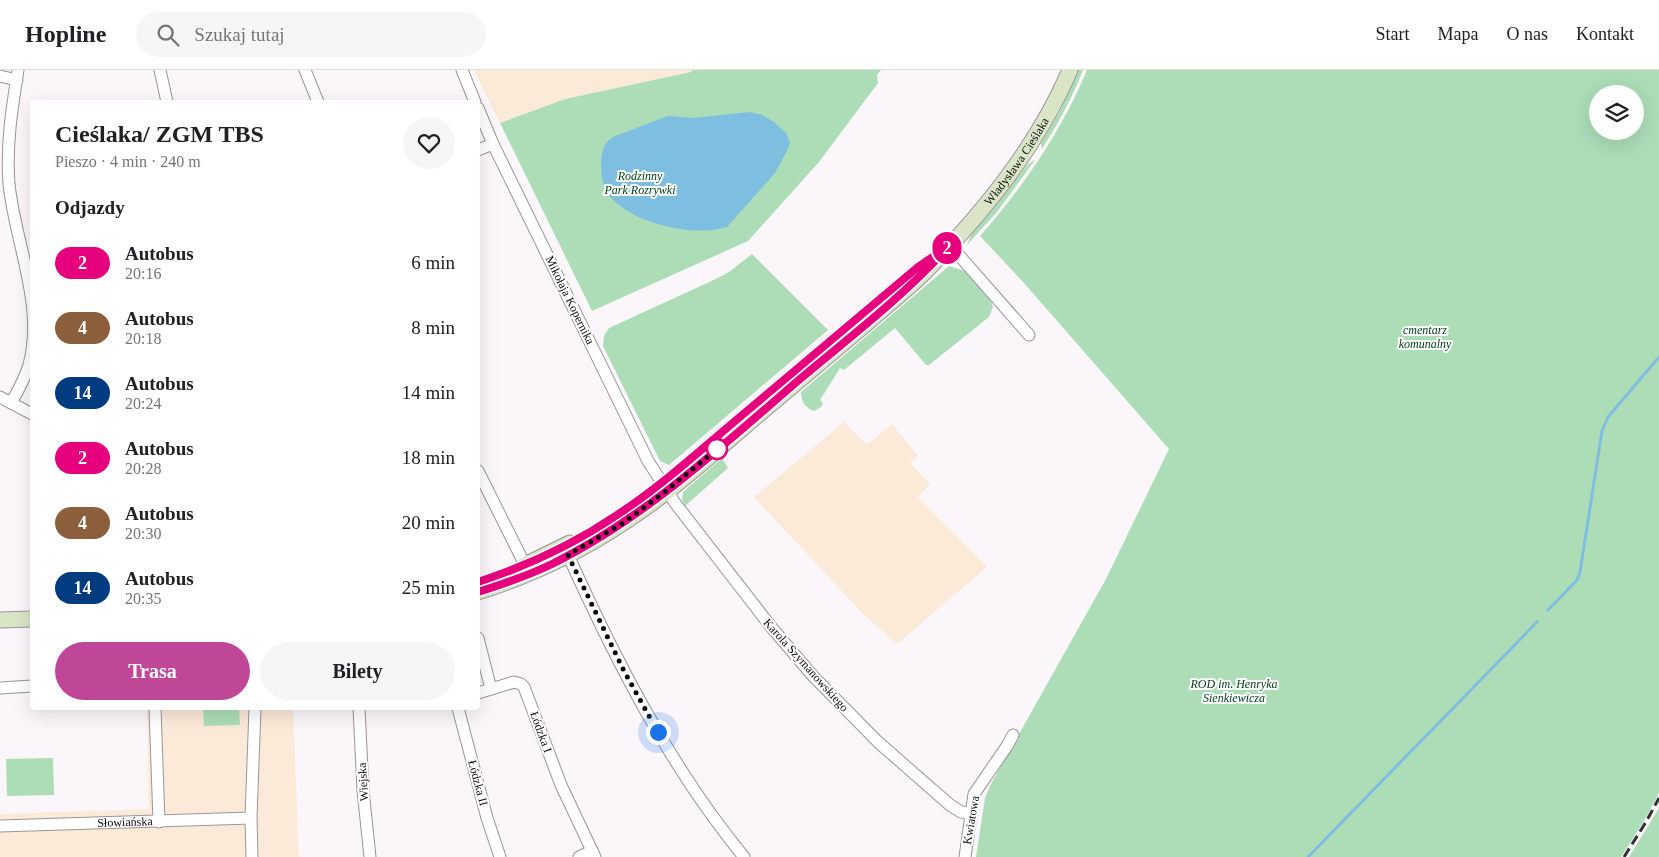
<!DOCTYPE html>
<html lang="pl">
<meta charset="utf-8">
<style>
body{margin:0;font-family:"Times New Roman",serif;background:#f6f6f6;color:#202124;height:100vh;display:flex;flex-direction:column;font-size:19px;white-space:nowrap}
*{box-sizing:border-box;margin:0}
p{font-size:16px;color:#757577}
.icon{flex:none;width:28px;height:28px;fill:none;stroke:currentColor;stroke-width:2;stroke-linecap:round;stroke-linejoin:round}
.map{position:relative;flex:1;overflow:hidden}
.side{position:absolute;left:30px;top:30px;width:450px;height:610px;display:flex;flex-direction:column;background:#fff;border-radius:5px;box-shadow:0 5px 20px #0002}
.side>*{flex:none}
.badge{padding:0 10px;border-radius:16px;font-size:18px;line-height:32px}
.fabs{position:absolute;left:1589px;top:15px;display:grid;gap:10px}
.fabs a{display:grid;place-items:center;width:55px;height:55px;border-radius:50%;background:#fff;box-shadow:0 5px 20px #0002;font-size:25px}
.you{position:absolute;width:25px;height:25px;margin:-12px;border:4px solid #fff;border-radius:50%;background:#1a73e8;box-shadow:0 0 0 8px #1a73e833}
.map>.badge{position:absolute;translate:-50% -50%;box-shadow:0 0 0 2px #fff}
h2{padding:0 25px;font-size:19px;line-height:45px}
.round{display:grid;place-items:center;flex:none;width:52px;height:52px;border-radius:26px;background:#f6f6f6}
.summary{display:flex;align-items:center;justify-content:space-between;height:85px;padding:0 25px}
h1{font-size:24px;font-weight:800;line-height:38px}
.action{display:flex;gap:10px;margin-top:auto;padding:10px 25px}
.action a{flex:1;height:58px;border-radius:30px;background:#c04698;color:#fff;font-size:20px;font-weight:800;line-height:58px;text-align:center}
.action a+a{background:#f6f6f6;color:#202124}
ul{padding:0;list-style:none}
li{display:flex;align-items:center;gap:15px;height:65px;padding:0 25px}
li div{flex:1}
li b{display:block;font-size:19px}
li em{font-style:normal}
li .badge{min-width:55px;font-weight:700;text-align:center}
header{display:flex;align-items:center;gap:30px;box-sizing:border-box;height:70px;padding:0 25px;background:#fff;border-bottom:1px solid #e0e0e0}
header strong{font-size:24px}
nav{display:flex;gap:28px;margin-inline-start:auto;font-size:18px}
.search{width:350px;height:45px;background:#f6f6f6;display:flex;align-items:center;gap:12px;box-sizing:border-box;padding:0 18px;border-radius:28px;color:#757577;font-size:19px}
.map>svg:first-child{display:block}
</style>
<header>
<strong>Hopline</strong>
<div class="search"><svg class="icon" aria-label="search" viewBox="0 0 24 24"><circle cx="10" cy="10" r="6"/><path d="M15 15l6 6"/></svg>Szukaj tutaj</div>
<nav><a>Start</a><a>Mapa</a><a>O nas</a><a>Kontakt</a></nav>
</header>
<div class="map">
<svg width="1659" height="787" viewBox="0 0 1659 787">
<rect width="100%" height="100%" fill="#faf6fa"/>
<path fill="#fcead9" d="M474 0H692V2L565 29 500 53Z
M844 352 867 375 892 354 918 386 910 393 930 414 918 427 987 497 897 574 864 545 754 427Z
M147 638H293L299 787H0V744L149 739Z"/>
<path fill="#acddb7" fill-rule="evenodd" d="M692 0H881L877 5 878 13 819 92 748 171 592 241 500 53 565 29 691 2Z
M1078 0H1083C1072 28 1058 54 1042 79L1041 73 1060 41Z
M1087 0H1659V723L1644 751 1621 787H976L985 728 991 714 1106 509 1169 379 1024 213 980 166C1024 116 1061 62 1087 0ZM1598 24H1635V61H1598Z
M1035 90 997 142 967 175 972 163 993 139 1028 94Z
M752 184 828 260 669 395 660 391 603 276 604 266 609 258 718 208 729 202Z
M949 196 965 201 991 231 993 237 989 247 929 295H926L895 258 844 300 840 298 820 330 823 333 821 337 814 341C805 338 801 331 801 322Z
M722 388 728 398 685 436 682 429 683 422Z
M203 638H239L240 655 204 656Z
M53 688 54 725 7 726 6 689Z
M1659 737V787H1629L1656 743Z"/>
<path fill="#7ebfe1" d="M750 42 762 45 774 52 786 63 790 72 788 79 775 103 727 157C693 168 629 153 607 123 602 114 601 103 601 93 602 81 603 73 613 67L668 46 693 48Z"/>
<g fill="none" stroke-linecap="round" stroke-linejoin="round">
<path stroke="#7ebfe1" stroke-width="3" d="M1548 540 1577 510 1580 502 1602 361 1608 347 1659 287
M1308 787 1537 552"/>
<g stroke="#999599" stroke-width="13">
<g id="street">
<path d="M160 0 167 32"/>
<path d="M305 0 318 32"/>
<path d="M462 0 475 32"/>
<path d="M0 6 17 10"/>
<path d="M478 38 493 74 648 391 675 433 772 558 813 606 878 672 950 735 961 742 971 744"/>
<path d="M478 80 493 74"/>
<path d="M950 175 1029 265"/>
<path d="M0 327 32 344"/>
<path d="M11 333C18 321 25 308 29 295 45 235 15 173 9 114 6 75 12 38 18 0"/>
<path d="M478 401 525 495"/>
<path d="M568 485C616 591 670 697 744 787"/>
<path d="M478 568 491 619"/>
<path d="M0 618 32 616"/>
<path d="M478 623 514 612 521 614 524 617 561 715 595 787"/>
<path d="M155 638 159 752"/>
<path d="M359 638 363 720 370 787"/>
<path d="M458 638 487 748 500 787"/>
<path id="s1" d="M0 756 251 748"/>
<path d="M252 787 251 748 255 638"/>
<path d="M579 787 592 781"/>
<path d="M965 787 974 724 1007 676 1013 665"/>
</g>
</g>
<g stroke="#999599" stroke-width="17">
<g id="secondary">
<path d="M523 496 570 473"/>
<path id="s2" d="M478 522C529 506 578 483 623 453 676 419 723 374 771 334 803 307 835 280 867 253 886 236 907 220 925 202 983 143 1037 77 1070 0"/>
<path d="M0 550 32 549"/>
</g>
</g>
<use href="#street" stroke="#fff" stroke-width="11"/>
<use href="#secondary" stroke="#d9e5c6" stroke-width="15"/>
<path stroke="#343334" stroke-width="3" stroke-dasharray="10 5" stroke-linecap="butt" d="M1624 787 1646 752 1659 728"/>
</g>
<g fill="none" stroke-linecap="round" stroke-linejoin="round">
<g stroke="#fff" stroke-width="11">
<path id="line" d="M478 512C527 496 574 474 617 445 663 415 705 376 747 341 804 293 861 245 918 197L950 175C905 225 851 266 800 309 722 376 645 448 552 494 528 506 503 514 478 522"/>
</g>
<use href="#line" stroke="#e6007e" stroke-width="8"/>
<path stroke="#0c0b0c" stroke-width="5" stroke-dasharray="0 9" d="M658 662 624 601 568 485 623 453 666 421 717 379"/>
</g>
<circle fill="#fff" stroke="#e6007e" stroke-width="2.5" cx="717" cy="379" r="10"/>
<g text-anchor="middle" stroke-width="4" stroke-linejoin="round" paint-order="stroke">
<g font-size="12" fill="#0c0b0c" stroke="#fff">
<text dy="4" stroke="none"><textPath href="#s2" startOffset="698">Władysława Cieślaka</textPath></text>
<text transform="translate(570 230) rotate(64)" y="4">Mikołaja Kopernika</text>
<text transform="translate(806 595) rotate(48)" y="4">Karola Szymanowskiego</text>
<text transform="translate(541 662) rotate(70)" y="4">Łódzka I</text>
<text transform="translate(363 712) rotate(-94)" y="4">Wiejska</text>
<text transform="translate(478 713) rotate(75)" y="4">Łódzka II</text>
<text transform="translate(971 750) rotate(-80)" y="4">Kwiatowa</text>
<text dy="4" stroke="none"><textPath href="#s1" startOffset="125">Słowiańska</textPath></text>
</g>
<g font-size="12" font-style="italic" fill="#00411b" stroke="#fff">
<text x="640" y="110">Rodzinny<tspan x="640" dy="14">Park Rozrywki</tspan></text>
<text x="1425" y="264">cmentarz<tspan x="1425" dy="14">komunalny</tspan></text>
<text x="1234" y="618">ROD im. Henryka<tspan x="1234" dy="14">Sienkiewicza</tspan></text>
</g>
</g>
</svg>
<div class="fabs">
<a><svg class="icon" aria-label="layers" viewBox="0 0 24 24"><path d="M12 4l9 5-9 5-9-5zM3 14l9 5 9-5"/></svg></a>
</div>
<div class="you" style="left:658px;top:662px"></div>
<b class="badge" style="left:947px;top:178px;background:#e6007e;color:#fff">2</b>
<section class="side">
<div class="summary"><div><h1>Cieślaka/ ZGM TBS</h1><p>Pieszo · 4 min · 240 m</p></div><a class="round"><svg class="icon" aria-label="heart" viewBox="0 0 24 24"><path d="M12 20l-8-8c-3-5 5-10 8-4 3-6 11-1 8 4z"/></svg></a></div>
<h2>Odjazdy</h2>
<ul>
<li><span class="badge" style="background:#e6007e;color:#fff">2</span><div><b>Autobus</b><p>20:16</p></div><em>6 min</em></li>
<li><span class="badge" style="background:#8b5e3c;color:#fff">4</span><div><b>Autobus</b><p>20:18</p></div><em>8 min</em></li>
<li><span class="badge" style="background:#003b80;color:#fff">14</span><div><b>Autobus</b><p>20:24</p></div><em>14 min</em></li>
<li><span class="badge" style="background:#e6007e;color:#fff">2</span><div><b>Autobus</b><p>20:28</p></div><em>18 min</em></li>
<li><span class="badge" style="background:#8b5e3c;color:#fff">4</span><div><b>Autobus</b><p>20:30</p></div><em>20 min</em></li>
<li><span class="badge" style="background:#003b80;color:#fff">14</span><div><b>Autobus</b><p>20:35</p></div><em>25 min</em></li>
</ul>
<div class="action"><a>Trasa</a><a>Bilety</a></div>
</section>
</div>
